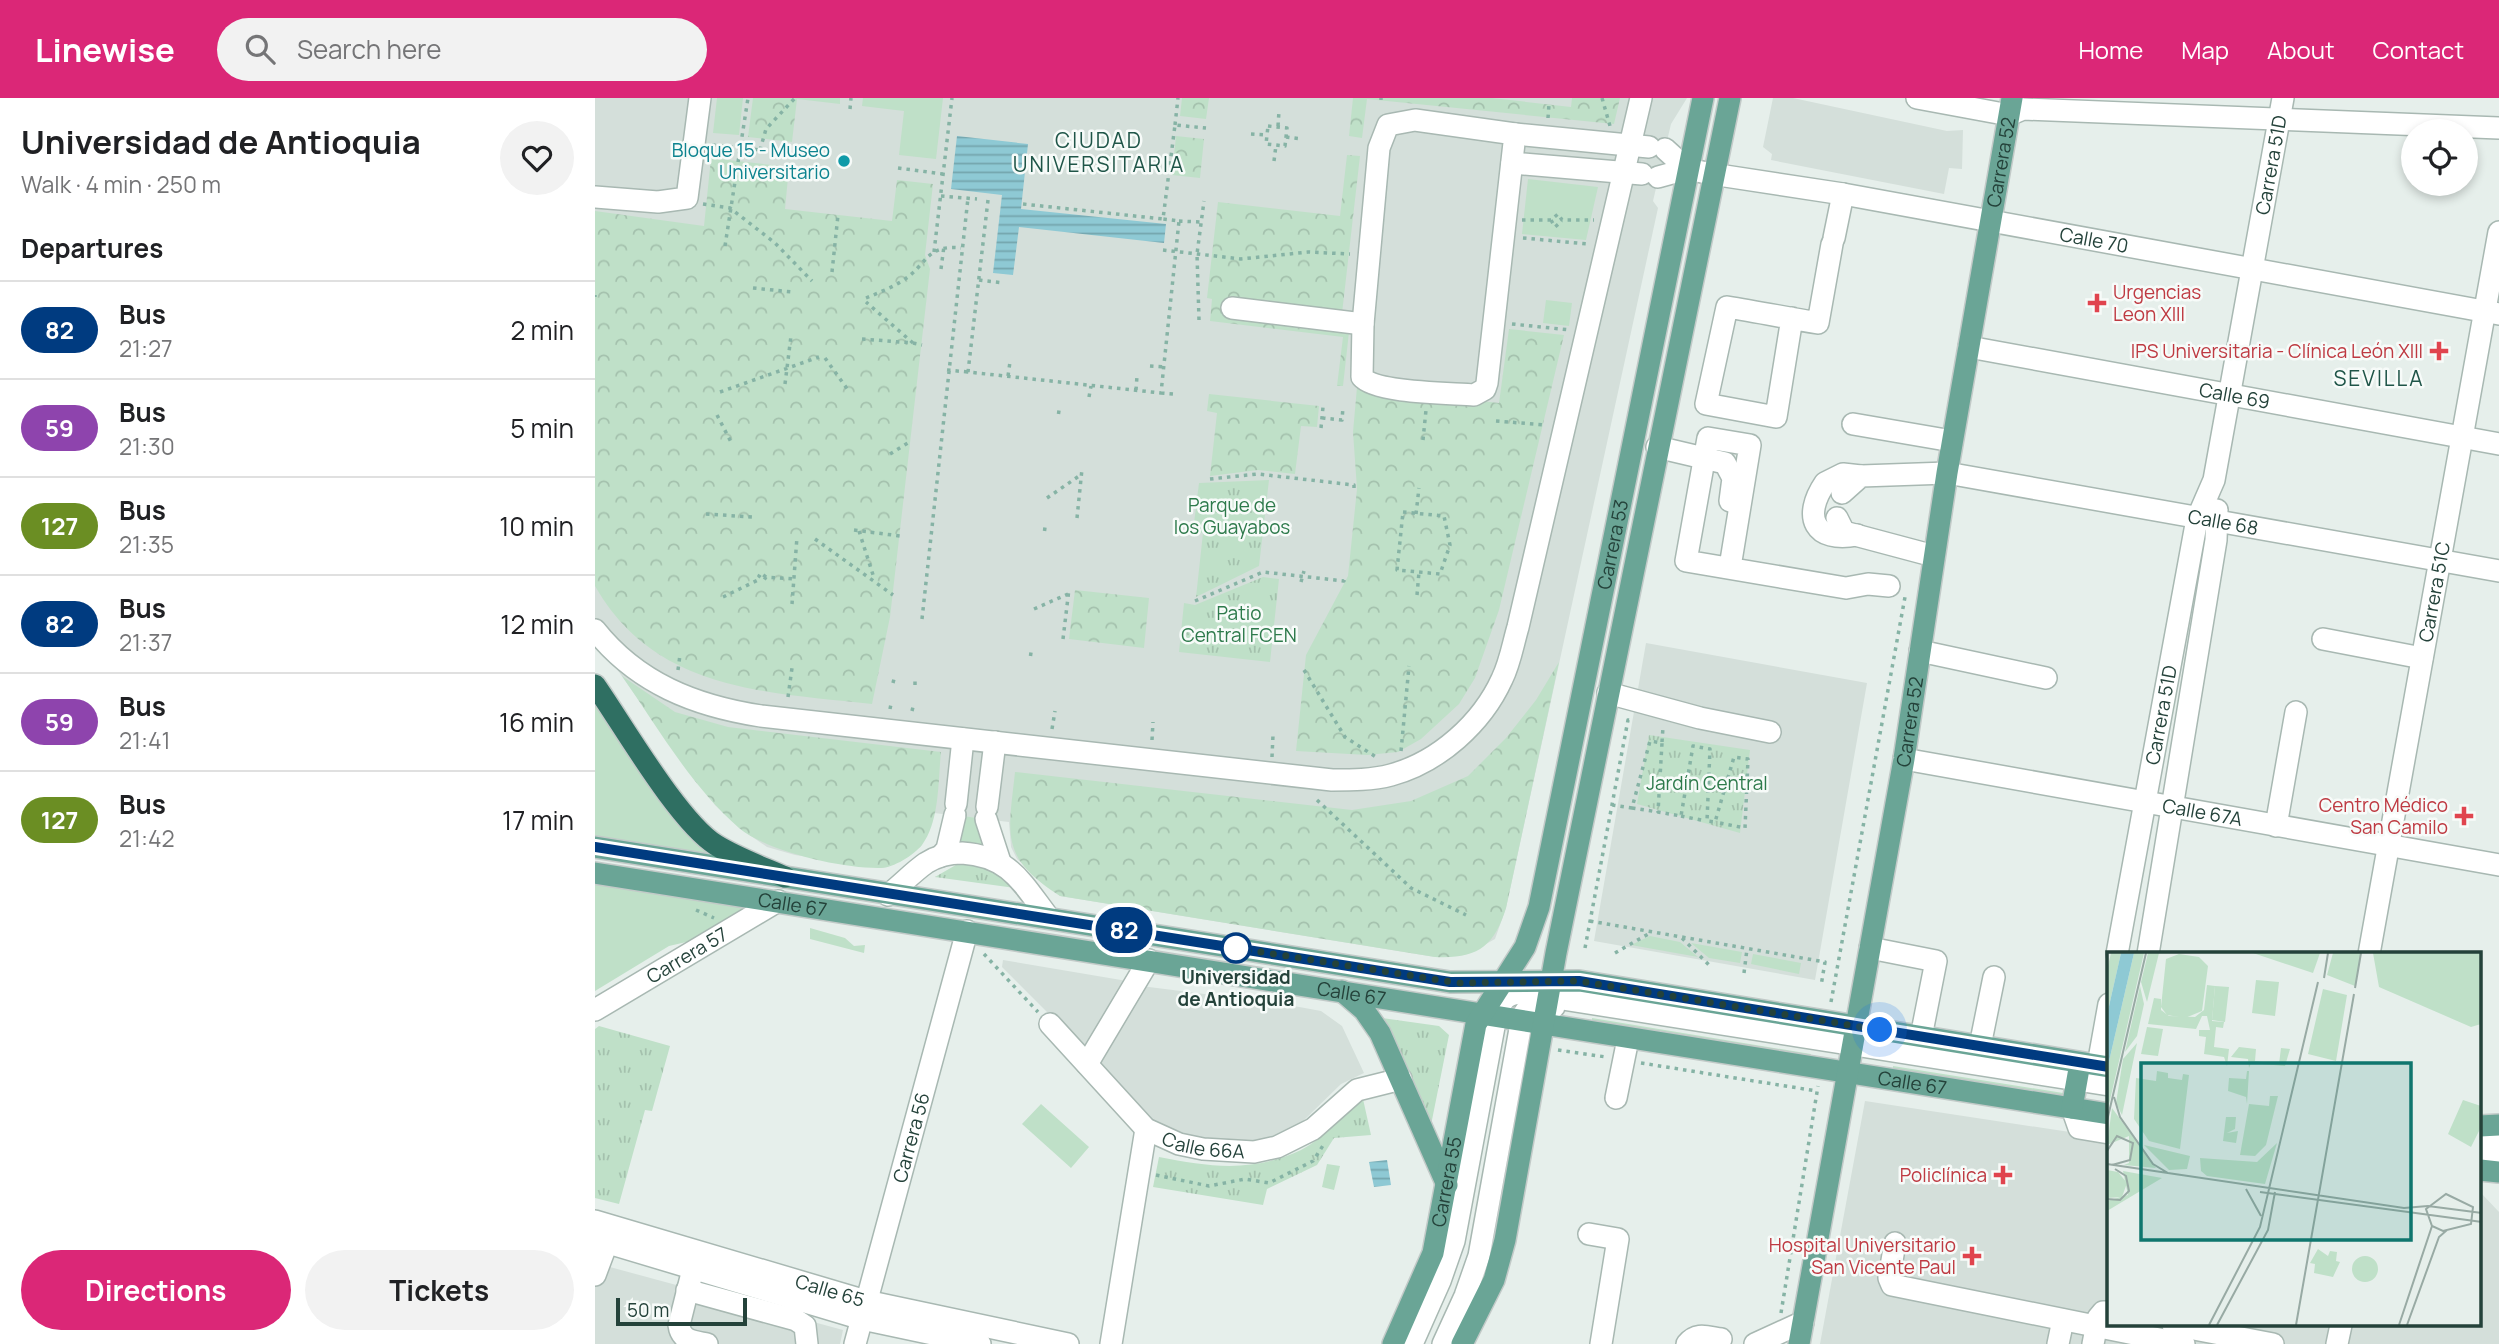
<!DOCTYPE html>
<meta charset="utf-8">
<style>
body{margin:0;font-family:Manrope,sans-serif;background:#f2f2f2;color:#202124;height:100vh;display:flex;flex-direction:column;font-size:26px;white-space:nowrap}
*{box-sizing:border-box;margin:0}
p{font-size:23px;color:#757577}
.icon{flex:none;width:38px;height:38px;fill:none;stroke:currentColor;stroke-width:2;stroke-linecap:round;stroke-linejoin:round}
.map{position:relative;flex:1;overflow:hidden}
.drawer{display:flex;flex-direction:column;background:#fff;width:595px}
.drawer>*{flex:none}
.badge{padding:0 14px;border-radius:23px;font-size:24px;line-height:46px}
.controls{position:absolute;left:1806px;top:21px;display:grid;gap:14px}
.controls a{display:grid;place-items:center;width:77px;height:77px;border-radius:50%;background:#fff;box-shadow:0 4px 10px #0003;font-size:35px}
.scale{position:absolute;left:21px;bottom:18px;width:131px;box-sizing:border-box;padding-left:7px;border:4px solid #24423a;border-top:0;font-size:19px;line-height:24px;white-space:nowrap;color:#24423a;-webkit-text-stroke:5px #f7fbf9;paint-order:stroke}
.you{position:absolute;width:35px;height:35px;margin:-18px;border:5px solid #fff;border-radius:50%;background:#1a73e8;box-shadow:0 0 0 10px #1a73e833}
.map>.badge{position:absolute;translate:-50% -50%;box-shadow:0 0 0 4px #fff}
h2{padding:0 21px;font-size:26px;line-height:63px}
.round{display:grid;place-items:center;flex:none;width:74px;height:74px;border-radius:37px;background:#f2f2f2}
.summary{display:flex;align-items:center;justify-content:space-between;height:119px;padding:0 21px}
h1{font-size:33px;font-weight:700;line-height:52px}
.primary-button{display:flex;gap:14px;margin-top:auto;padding:14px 21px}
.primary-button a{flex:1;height:80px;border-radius:42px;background:#db2777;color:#fff;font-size:28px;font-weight:700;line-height:80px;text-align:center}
.primary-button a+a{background:#f2f2f2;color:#202124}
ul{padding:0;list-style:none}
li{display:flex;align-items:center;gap:21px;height:98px;padding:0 21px;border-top:2px solid #e0e0e0}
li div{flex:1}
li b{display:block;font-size:26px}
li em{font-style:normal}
li .badge{min-width:77px;font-weight:700;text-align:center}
header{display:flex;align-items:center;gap:42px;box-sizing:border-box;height:98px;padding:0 35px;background:#db2777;color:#fff}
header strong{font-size:33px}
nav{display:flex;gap:38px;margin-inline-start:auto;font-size:24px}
.search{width:490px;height:63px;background:#f2f2f2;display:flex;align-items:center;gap:18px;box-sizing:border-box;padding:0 24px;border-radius:38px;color:#757577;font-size:26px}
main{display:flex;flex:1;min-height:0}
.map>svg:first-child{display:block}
</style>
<header>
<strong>Linewise</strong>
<div class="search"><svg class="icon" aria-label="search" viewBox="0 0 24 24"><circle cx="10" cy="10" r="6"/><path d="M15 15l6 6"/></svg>Search here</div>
<nav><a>Home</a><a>Map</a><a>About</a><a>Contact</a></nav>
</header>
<main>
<section class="drawer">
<div class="summary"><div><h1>Universidad de Antioquia</h1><p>Walk · 4 min · 250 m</p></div><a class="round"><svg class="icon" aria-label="heart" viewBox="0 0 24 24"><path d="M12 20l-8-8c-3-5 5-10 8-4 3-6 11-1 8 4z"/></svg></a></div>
<h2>Departures</h2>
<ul>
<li><span class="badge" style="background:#003b80;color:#fff">82</span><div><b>Bus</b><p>21:27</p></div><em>2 min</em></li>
<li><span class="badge" style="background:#8e44ad;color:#fff">59</span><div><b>Bus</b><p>21:30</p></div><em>5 min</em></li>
<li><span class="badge" style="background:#6b8e23;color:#fff">127</span><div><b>Bus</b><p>21:35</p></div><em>10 min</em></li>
<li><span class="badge" style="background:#003b80;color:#fff">82</span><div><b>Bus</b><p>21:37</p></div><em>12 min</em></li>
<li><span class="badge" style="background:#8e44ad;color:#fff">59</span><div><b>Bus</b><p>21:41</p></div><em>16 min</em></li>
<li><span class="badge" style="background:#6b8e23;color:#fff">127</span><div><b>Bus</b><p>21:42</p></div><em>17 min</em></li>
</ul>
<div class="primary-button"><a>Directions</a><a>Tickets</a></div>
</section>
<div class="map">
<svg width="1904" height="1246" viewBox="0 0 1904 1246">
<defs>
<pattern id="forest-crowns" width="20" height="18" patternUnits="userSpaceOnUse" patternTransform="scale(1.75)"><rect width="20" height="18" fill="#bfe0c8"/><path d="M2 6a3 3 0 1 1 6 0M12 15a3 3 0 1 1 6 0" fill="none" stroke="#a4c1ad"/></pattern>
<pattern id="park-tufts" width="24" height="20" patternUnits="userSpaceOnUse" patternTransform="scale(1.75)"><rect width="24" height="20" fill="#bfe0c8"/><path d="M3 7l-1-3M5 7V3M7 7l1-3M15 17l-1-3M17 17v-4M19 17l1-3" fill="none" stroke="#a4c1ad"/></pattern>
<pattern id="water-rules" width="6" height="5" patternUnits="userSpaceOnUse" patternTransform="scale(1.75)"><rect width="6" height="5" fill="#8ec9d4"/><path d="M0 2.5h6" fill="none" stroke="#74a5ad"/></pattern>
</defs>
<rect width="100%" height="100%" fill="#e6efeb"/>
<path fill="#d4dfda" d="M0 0H1092L1076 26 1058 103 1063 110 911 810 900 841 873 856 840 859 465 798 422 761 416 749 414 724 339 715 326 748 309 761 288 770 200 757 172 749 146 731 120 707 95 675 0 540Z
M1178 0H1198L1352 33 1368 32 1367 71 1354 70 1349 96 1176 62 1177 56 1168 49Z
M1051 545 1272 585 1220 882 999 843Z
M408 862 532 883 492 954 407 869Z
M546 888 688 906 726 913 747 928 769 975 746 986 705 1026 688 1037 660 1046 603 1045 557 1022 499 965Z
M1270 1003 1514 1040V1227H1885L1887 1096 1904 1114V1246H1225Z
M0 1165 248 1232 245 1246H0Z"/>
<path fill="#bfe0c8" d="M122 0H148L144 37 118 35Z
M268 0H348L341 61 304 57 309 13 267 8Z
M933 81 1003 89 991 142 927 136Z
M951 202 977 205 974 228 948 225Z
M0 595 135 763 0 742Z
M367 718 383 720 391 751H361Z
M0 785 154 809 100 842 74 848 0 893Z
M215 830 250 840 259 848 270 847 269 855 215 841Z
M1055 838 1085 844 1103 859 1036 847Z
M1096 845 1147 854 1145 865 1114 860Z
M1158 856 1206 865 1204 876 1156 866Z
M997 920 1216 956 1215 960 997 924Z
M1298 968 1468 995 1467 999 1298 971Z
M446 1006 494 1049 476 1070 427 1026Z
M732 1066 745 1068 739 1092 727 1089Z"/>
<path fill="url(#forest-crowns)" d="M158 0H245V6L202 1 197 44 153 39Z
M587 0H614L611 21 585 18Z
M758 0H897L976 9 977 0H1025L1019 26 772 1 767 40 754 38Z
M581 38 609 41 605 80 577 77Z
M752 57 765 58 745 233 754 234 748 288H742L748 239 615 223 617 201 612 200 623 104 745 118Z
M116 60 194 69 190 111 297 123 302 82 338 86 330 157 335 171 295 519 277 606C170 594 60 593 0 488V113L109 128Z
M914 231 969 237 904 512 880 580 864 606 826 641 803 654 772 657 701 653 711 557 753 478 762 391 758 334 762 289 904 305Z
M614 296 724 308 722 329 706 328 700 376 663 372 615 378 622 315 612 313Z
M480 492 554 500 549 550 474 541Z
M964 564 911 810C899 849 882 861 840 859L465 798C405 759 413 739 420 674L757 712 816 703 873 678 911 640 941 602Z
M27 578 80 614 133 629 346 654C343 682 345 723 327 747 319 757 298 770 286 770 248 771 173 754 144 730 96 688 63 630 27 578Z"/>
<path fill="url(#park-tufts)" d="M674 382 664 468 601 499 608 435 598 433 604 385Z
M668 479 684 481 675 564 584 554 589 505 600 507Z
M1054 637 1155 652 1145 735 1042 706Z
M366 764 396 770 420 790 340 779Z
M787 920 844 928 854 937 836 1027Z
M4 928 75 948 57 1013 50 1012 24 1106 0 1100V931Z
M768 1001 776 1037 739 1040 722 1067 672 1091 668 1107 558 1089 564 1059C615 1069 657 1075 706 1052 728 1041 749 1017 768 1001Z"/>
<path fill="url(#water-rules)" d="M362 38 433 46 426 111 571 126 569 145 424 129 418 177 398 175 407 97 356 91Z
M792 1062 796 1087 779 1089 774 1064Z"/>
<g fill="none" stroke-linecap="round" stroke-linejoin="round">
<g stroke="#a8b8b2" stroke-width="24">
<g id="minor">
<path d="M1322 0 1414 17 1428 11 1904 30"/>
<path d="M820 22 920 36 892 285 890 291 879 297C856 295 780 295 767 279L768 226 784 50 793 27Z"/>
<path d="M920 36 1054 49"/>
<path id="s1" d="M1070 51 1092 71 1117 76 1248 96 1904 216"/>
<path d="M917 65 1047 76"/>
<path d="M1063 79 1092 71"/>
<path d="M0 99 63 104 92 100 105 0"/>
<path d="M1239 140 1248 96"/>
<path d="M637 210 768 226"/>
<path d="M1197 220 1181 319 1111 306 1132 209C1163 214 1193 220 1223 225L1237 146"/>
<path id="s2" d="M1374 249 1904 346"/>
<path d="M1258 326 1357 343"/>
<path d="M1062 349 1130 365 1138 380 1135 403"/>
<path id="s3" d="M1247 395 1266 378 1352 375 1904 473"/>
<path d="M1242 420 1249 434 1339 458"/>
<path d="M1262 437C1219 445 1207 419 1230 385L1248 376 1266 378"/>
<path d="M1135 469 1155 347 1113 340 1091 463 1251 490 1273 486 1294 488"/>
<path d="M0 532C42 585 100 608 166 618L737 682C757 682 777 682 796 677 844 664 887 625 907 581 915 565 918 546 923 529L1046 0"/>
<path d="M1728 541 1827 560"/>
<path d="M1325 553 1451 580"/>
<path d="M1013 595 1105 620 1175 634"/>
<path id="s4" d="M1309 661 1904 767"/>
<path d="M361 706 368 641"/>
<path d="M392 709 400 644"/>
<path d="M391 721 405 764"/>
<path d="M1681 728 1701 614"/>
<path d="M346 758 352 751 360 717"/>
<path d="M293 797C306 787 318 774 331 765 342 758 354 755 367 755 415 758 427 785 454 820"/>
<path d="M1275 850 1341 863 1326 939"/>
<path id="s5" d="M1522 856 1602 421 1619 382 1688 0"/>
<path d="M1553 856 1621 442 1622 412"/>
<path id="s6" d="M1774 856 1904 134"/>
<path id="s7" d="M0 912 183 803"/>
<path id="s8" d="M455 926 551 1031 584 1046 608 1051 659 1054 682 1049 718 1031 762 992 806 981"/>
<path d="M1385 948 1399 879"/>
<path d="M492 966 554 862"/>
<path d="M1503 967 1514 906"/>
<path d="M1021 1000 1033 941"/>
<path d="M1477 1010 1484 1030 1514 1035"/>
<path d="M1885 1043H1904"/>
<path d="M1885 1058 1904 1059"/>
<path id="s9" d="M0 1123 271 1203 473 1246"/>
<path d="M994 1136 1023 1141 1006 1246"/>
<path d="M0 1141 267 1221 385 1246"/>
<path d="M1300 1145 1294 1180 1297 1187 1589 1246"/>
<path d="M0 1177 12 1145"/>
<path d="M96 1179 84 1227C86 1243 98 1243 112 1246"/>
<path d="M92 1192 201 1222 210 1228 212 1246"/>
<path d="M1578 1227 1678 1246"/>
<path id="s10" d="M260 1246 372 833"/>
<path d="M516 1246 551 1031"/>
<path d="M817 1246 845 1183 859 1143 901 918C906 902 912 894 930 895L1514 987"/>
<path d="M848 1246 870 1198 884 1158 927 920C933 904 944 907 959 909"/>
<path d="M1092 1246C1102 1234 1112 1239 1126 1241"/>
<path d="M1160 1246 1208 1224"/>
<path d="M1463 1246 1468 1222"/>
<path d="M1498 1246 1503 1220 1508 1214H1514"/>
<path d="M1742 1246 1746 1227"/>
</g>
</g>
<g stroke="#c2cac8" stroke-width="24">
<g id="major">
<path d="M0 749 855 884 984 883 1514 969"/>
<path id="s11" d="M0 775 1514 1016"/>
<path d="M747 893 769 912 785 935 852 1087"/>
<path d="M1477 1010 1485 965"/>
<path d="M1885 1028 1904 1027"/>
<path d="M1885 1072 1904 1074"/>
<path id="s12" d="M798 1246 838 1155 881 926 930 849 944 809 1108 0"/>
<path d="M867 1246 899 1182 910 1142 961 855 1135 0"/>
<path id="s13" d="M1204 1246 1309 661 1352 375 1417 0"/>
</g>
</g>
<g stroke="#c2cac8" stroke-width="24">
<path id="highway" d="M0 587C28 627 83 723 121 747 142 760 167 769 190 779"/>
</g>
<path stroke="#86b3a5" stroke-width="3.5" stroke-dasharray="3.5 5" stroke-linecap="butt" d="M1007 0 1015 28
M786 2V0
M255 11 256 0
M953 20 954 6
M580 27 583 0
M673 28 692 30 690 48 671 46Z
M683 28 684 13
M656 36 672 37
M691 39 707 41
M117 47 196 55
M165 52 171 31 200 0
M679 63 681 47
M303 70 348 76
M346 98 382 101
M393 102 373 274 566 295 584 123 568 121
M108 106 135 110 180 145 217 183
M428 106 568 121 580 27 611 30
M927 122H956L963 116 967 122H999
M956 122 960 129 967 123
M584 123 606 124
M928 140 993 146
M130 148 153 0
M568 152 646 161 713 154 755 156
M339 154 357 0
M346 171 349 148
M237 174 243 117
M384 182 409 185
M158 190 197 194
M0 199V197
M271 200C283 195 296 190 307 183 332 168 330 146 366 150
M604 222 602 156 609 103
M917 226 975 232
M267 241 318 245 271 204
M318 245 327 247
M230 260 253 292
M555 268 569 269
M352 272 373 274
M413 278 415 264
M190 286 196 238
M541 292 542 278
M125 294 224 259
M566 295 578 296
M494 299 496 288
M462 314 469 315
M122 317 136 344
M727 320 747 322 748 309
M901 323 951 327
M726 330 728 309
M828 342 831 312
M295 356 316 343
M615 381 663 376 759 387V391
M452 400 487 376
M808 414 849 418 855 447 845 476 802 472Z
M111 416 157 419
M821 416 824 390
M482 420 487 371
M448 431 456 432
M259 432 305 438
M264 433 279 480
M220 441 298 497
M171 479 166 475 164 478 169 482 171 479 199 481
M706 484 709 473
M822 497 824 474
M128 499 165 481
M600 503 668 474 749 483 750 477
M197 506 202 439
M439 511 473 496
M327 521 373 100
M468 541 474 491
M434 556 441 557
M83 572 85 557
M709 572 750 639 781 659
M298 585 299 581
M320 587V583
M193 599 197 570
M295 611 296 606
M317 613 318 609
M457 631 460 613
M557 642 558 624
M1067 644 1068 629
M806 653 814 568
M677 659 678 637
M722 702 816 790 871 817
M1017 707 1037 710 1055 643 1067 645 1063 714 1086 718 1098 648 1115 651 1112 723 1120 724 1139 659 1153 661 1150 730 1120 724
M1037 710 1063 714
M1086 718 1111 723
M101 812 119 820
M995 823 1230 864 1226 888
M1087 840 1117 870
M990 850 1033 622 1037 623
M1020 855 1055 835
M389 856 443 914
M1149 875 1152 851
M1236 904 1310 499
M963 952 1011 959
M1046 965 1222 993
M561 1077 614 1088 650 1081 674 1085 718 1063 729 1046
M1186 1215 1223 988"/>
<use href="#minor" stroke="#fff" stroke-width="21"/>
<use href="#major" stroke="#6aa596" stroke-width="21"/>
<use href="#highway" stroke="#2f6f62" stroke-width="21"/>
</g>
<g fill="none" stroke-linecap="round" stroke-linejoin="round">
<g stroke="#fff" stroke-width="16">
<path id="line" d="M0 749 855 884 984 883 1514 969"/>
</g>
<use href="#line" stroke="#003b80" stroke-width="10"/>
<path stroke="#24423a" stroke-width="7" stroke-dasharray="0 12.6" d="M641 850 863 885 984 883 1285 932"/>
</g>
<circle fill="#0f9aa8" stroke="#f7fbf9" stroke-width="2.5" cx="249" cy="63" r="7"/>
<g fill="#e0444e" stroke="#f7fbf9" stroke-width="2.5">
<path d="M1498.5 194.5h7v7h7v7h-7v7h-7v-7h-7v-7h7z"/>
<path d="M1840.5 242.5h7v7h7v7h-7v7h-7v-7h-7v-7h7z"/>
<path d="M1865.5 707.5h7v7h7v7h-7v7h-7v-7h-7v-7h7z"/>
<path d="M1404.5 1066.5h7v7h7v7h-7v7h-7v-7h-7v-7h7z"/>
<path d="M1373.5 1147.5h7v7h7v7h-7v7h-7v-7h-7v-7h7z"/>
</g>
<circle fill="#fff" stroke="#003b80" stroke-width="3.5" cx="641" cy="850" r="14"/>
<g text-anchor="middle" stroke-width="5" stroke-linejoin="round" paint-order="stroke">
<g font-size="19" fill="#0d838f" stroke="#f7fbf9" text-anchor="end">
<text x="235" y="59">Bloque 15 - Museo<tspan x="235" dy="22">Universitario</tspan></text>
</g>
<g font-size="19" fill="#24423a" stroke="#f7fbf9">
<text dy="7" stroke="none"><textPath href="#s13" startOffset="1199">Carrera 52</textPath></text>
<text dy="7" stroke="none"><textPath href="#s5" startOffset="805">Carrera 51D</textPath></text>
<text dy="7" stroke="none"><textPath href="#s1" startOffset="443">Calle 70</textPath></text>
<text dy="7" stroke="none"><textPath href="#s2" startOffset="270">Calle 69</textPath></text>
<text dy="7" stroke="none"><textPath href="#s3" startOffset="392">Calle 68</textPath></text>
<text dy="7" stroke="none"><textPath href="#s12" startOffset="836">Carrera 53</textPath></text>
<text dy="7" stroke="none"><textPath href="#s6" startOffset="368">Carrera 51C</textPath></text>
<text dy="7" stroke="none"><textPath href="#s5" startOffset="243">Carrera 51D</textPath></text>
<text dy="7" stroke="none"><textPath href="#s13" startOffset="632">Carrera 52</textPath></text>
<text dy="7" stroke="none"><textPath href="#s4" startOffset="303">Calle 67A</textPath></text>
<text dy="7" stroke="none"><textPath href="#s11" startOffset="200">Calle 67</textPath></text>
<text dy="7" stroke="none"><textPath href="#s7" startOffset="107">Carrera 57</textPath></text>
<text dy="7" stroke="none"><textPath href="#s11" startOffset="766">Calle 67</textPath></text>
<text dy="7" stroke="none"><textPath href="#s11" startOffset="1334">Calle 67</textPath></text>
<text dy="7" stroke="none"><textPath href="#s10" startOffset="214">Carrera 56</textPath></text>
<text dy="7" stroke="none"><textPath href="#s8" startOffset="203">Calle 66A</textPath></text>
<text dy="7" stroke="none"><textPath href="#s12" startOffset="172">Carrera 55</textPath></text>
<text dy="7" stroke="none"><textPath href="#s9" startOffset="245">Calle 65</textPath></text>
</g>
<g font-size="19" fill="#be3a42" stroke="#f7fbf9" text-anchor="end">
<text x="1518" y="201" text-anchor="start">Urgencias<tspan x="1518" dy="22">Leon XIII</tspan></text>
<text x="1828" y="260">IPS Universitaria - Clínica León XIII</text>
<text x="1853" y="714">Centro Médico<tspan x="1853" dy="22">San Camilo</tspan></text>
<text x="1392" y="1084">Policlínica</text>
<text x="1361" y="1154">Hospital Universitario<tspan x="1361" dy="22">San Vicente Paul</tspan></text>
</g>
<g font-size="19" fill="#2d7a4b" stroke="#f7fbf9">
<text x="637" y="414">Parque de<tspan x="637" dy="22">los Guayabos</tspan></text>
<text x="644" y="522">Patio<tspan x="644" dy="22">Central FCEN</tspan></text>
<text x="1112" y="692">Jardín Central</text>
</g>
<g font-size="19" font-weight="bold" fill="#24423a" stroke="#f7fbf9">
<text x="641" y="886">Universidad<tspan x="641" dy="22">de Antioquia</tspan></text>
</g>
<g font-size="21" letter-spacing="2" fill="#1f5548" stroke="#f7fbf9">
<text x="504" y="50">CIUDAD<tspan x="504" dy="24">UNIVERSITARIA</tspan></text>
<text x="1784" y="288">SEVILLA</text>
</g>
</g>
<g transform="translate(1512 854)">
<rect width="374" height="374" fill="#e6efeb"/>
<path d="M4 1H14L0 63V18ZM41 1H52L40 50 34 30ZM146 1H213L206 21ZM266 1H374V72L364 75 272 35ZM72 2 92 5 101 14 95 59 78 66 60 63 54 55 59 7ZM149 28 172 30 168 64 145 61ZM33 34 37 52 30 84 18 100ZM30 91 15 163 9 151 16 107ZM5 156 49 216 17 213 22 211V184L0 193ZM0 218 11 220 20 231 15 245 0 246ZM16 219 55 226 0 259V249L21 243Z" fill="#bfe0c8"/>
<path d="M27 1H37L0 161V118ZM100 33 108 34 105 69 117 70 116 76 109 75 107 95 122 97 120 114 117 105 97 102 99 85 92 84V78H103L100 64H95L89 77 41 72 47 46 54 47V58L62 64 88 65 97 58ZM40 75 56 77 51 104 34 102ZM132 95 149 97 148 109 172 112 174 96 183 97 178 114 144 111 142 116 141 107 124 105ZM50 119 61 121V126L75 128 76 122 82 123 73 197 42 189 27 167 29 126 49 129ZM140 119H142L140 152 139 145 121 139 122 126 139 127ZM163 144H171L159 193 148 204 133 203 142 152 162 154ZM170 191 158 232 100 224 94 219 93 206 150 210ZM37 193 83 204 80 217 62 218Z" fill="#bfe0c8"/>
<path d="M226 1H254L248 34 220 23ZM108 34 122 35 118 70 105 68ZM216 37 240 43 229 109 201 102ZM356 148 374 154V175L364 195 341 182ZM119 165H129L128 177 120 181 131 179 129 191 116 189ZM211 297 221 304 223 299 230 300 229 309 233 310 226 325 207 321 208 312 203 311ZM245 317a13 13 0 1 1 26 0a13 13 0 1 1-26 0Z" fill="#bfe0c8"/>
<path d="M14 1H27L0 118V63Z" fill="#8ec9d4"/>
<path fill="none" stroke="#98aaa4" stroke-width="2" d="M217 26 221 1M248 36 254 1M7 145 13 165 46 212 61 221M0 169 39 1M0 199 10 184 26 191 23 208 5 213M0 212 297 256 321 254 375 261M139 237 154 264M153 240 375 270M339 242 366 255 364 272 336 279 325 274 319 257ZM0 247 13 248 22 239 19 224 8 217M102 373 153 275 211 30M110 373 161 278 168 240M189 373 247 42M292 373 325 274M300 373 332 285 340 278"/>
<path fill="#0f766e" fill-opacity="0.15" stroke="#0f766e" stroke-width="3.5" d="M34 111H304V288H34Z"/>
<rect width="374" height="374" fill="none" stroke="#24423a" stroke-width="3.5"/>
</g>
</svg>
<div class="controls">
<a><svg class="icon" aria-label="locate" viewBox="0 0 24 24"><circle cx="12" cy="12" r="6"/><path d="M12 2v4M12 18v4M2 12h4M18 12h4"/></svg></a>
</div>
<div class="scale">50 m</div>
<div class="you" style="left:1285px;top:932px"></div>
<b class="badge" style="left:529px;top:832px;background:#003b80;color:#fff">82</b>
</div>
</main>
